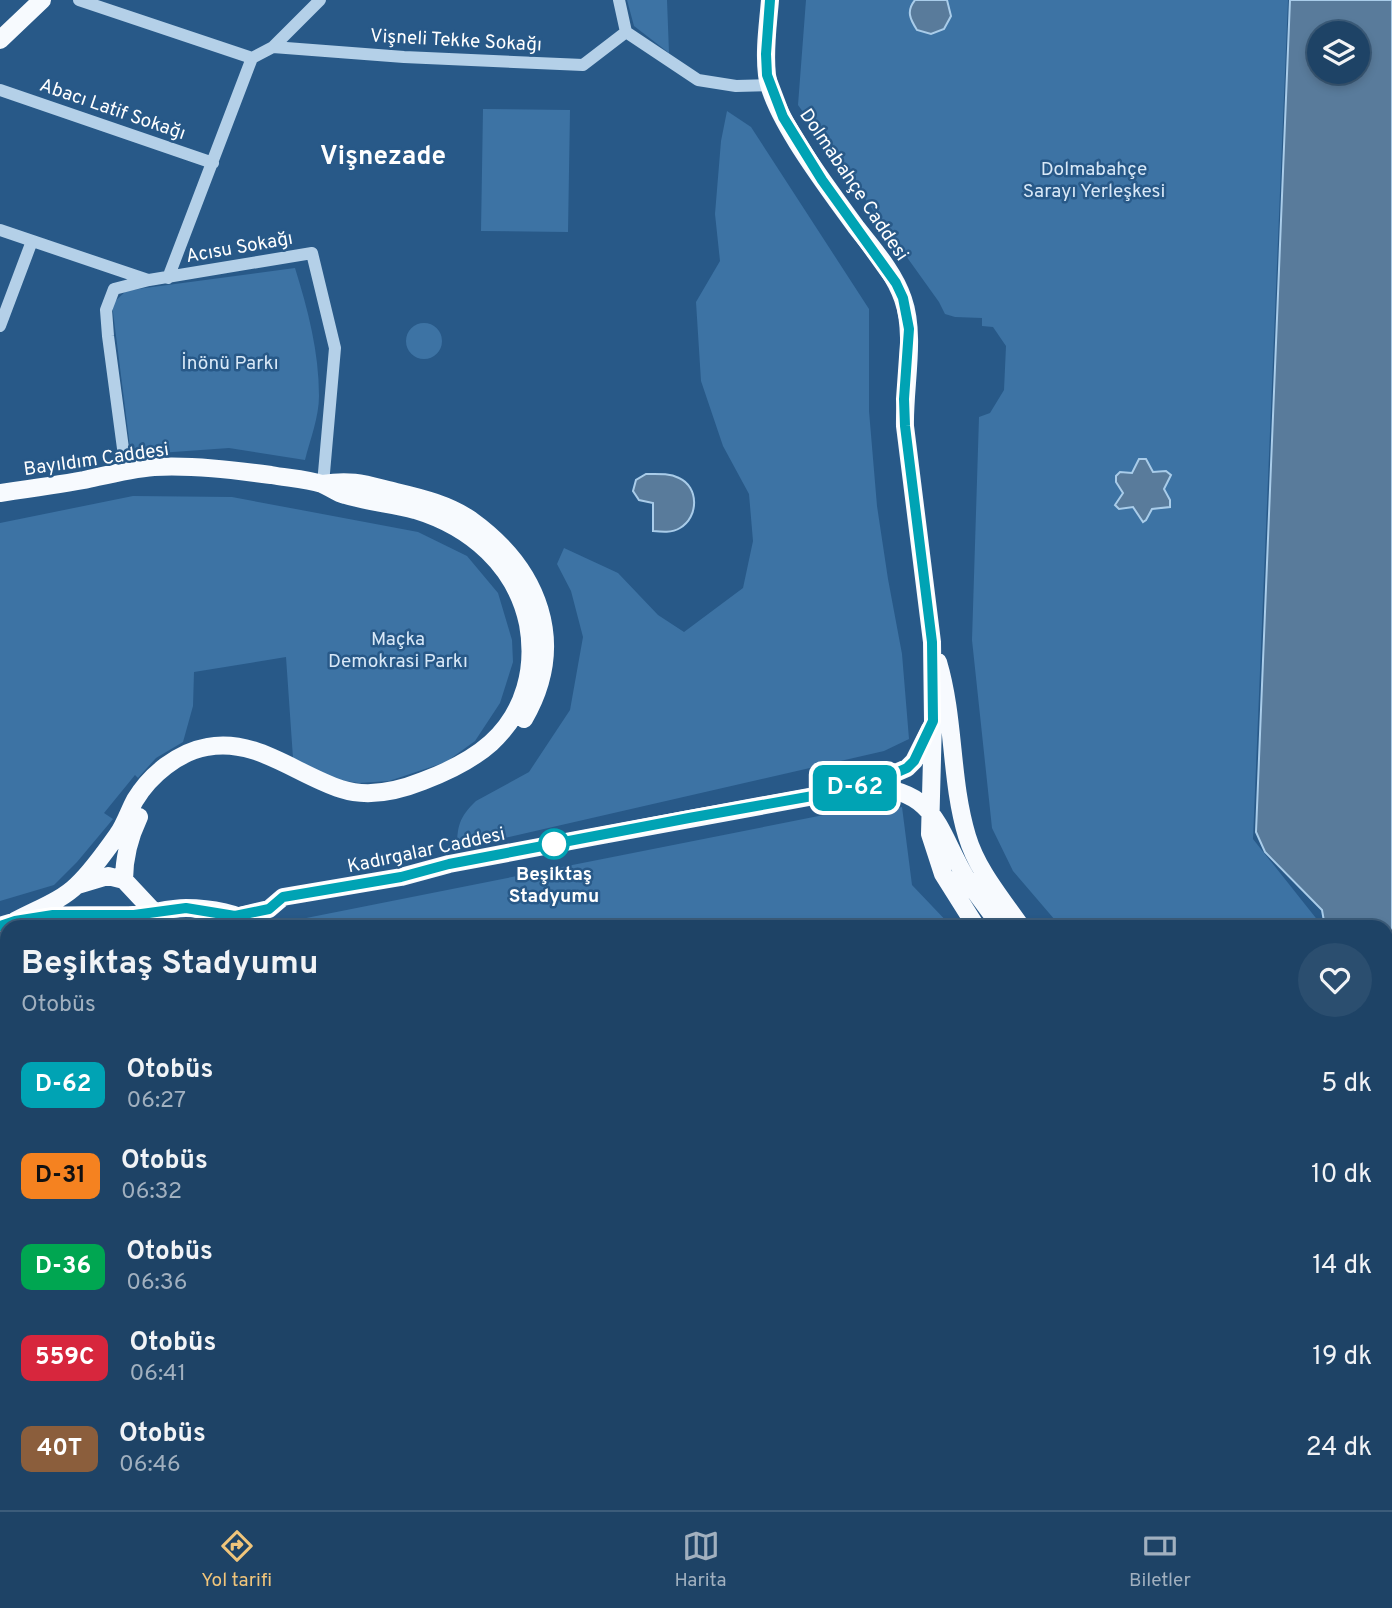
<!DOCTYPE html>
<html lang="tr">
<meta charset="utf-8">
<style>
body{margin:0;font-family:Overpass,sans-serif;background:#2b4e6f;color:#f1f3f6;height:100vh;display:flex;flex-direction:column;font-size:26px;white-space:nowrap}
*{box-sizing:border-box;margin:0}
p{font-size:23px;color:#a1b0bf}
.icon{flex:none;width:38px;height:38px;fill:none;stroke:currentColor;stroke-width:2;stroke-linecap:round;stroke-linejoin:round}
.map{position:relative;flex:1;overflow:hidden}
.sheet{position:absolute;left:0px;top:920px;width:1393px;height:590px;display:flex;flex-direction:column;background:#1e4366;border-radius:21px 21px 0 0;box-shadow:0 4px 10px #0003,0 0 0 2px #3c5c7a}
.sheet>*{flex:none}
.badge{padding:0 14px;border-radius:10px;font-size:24px;line-height:46px}
.buttons{position:absolute;left:1307px;top:21px;display:grid;gap:14px}
.buttons a{display:grid;place-items:center;width:63px;height:63px;border-radius:50%;background:#1e4366;box-shadow:0 4px 10px #0003,0 0 0 2px #3c5c7a;font-size:35px}
.map>.badge{position:absolute;translate:-50% -50%;box-shadow:0 0 0 4px #fff}
.round{display:grid;place-items:center;flex:none;width:74px;height:74px;border-radius:37px;background:#2b4e6f}
.summary{display:flex;align-items:center;justify-content:space-between;height:119px;padding:0 21px}
h1{font-size:33px;font-weight:700;line-height:52px}
ul{padding:0;list-style:none}
li{display:flex;align-items:center;gap:21px;height:91px;padding:0 21px}
li div{flex:1}
li b{display:block;font-size:26px}
li em{font-style:normal}
li .badge{min-width:77px;font-weight:700;text-align:center}
.tabs{display:flex;justify-content:space-around;align-items:center;height:98px;border-top:2px solid #3c5c7a;background:#1e4366;font-size:19px;color:#a1b0bf}
.tabs a{display:grid;justify-items:center;gap:4px}
.tabs .current{color:#f0c57b}
.map>svg:first-child{display:block}
</style>
<div class="map">
<svg width="1392" height="1510" viewBox="0 0 1392 1510">
<rect width="100%" height="100%" fill="#285988"/>
<path fill="#3d73a4" d="M627 0H667L669 53 634 26Z
M806 0H1288L1253 839 1323 927H1061L1013 871 992 828 972 640 979 417 990 413 1004 390 1006 346 993 327 982 326V318L955 317 945 314 939 302 798 105Z
M483 109 570 110 568 232 481 231Z
M727 111 751 127 869 309V411L877 506 888 579 902 654 909 739 884 751 457 849C457 827 459 817 476 801L529 772 570 710 583 637 571 591 557 564 564 548 618 573 658 615 684 632 743 588 753 541 749 494 723 446 701 381 696 302 720 261 715 214 721 141Z
M295 268C308 310 319 352 319 396 319 417 310 440 305 460L229 448 131 455 112 304 126 291 145 288Z
M406 341a18 18 0 1 1 36 0a18 18 0 1 1-36 0Z
M133 496 232 497 418 532 467 556 498 593 512 640 513 662 500 703 475 741 446 762 389 781 359 783 333 779 293 758 286 657 194 672 193 706 183 742 156 758 138 778 135 775 104 813 113 819 77 862 54 885 0 901V523Z
M864 807 888 810 902 807 912 885 952 927 272 928 271 925Z
M0 1116 7 1119V1198L0 1195Z
M1386 1145 1392 1167V1262L1386 1266Z
M0 1291 7 1294V1503H97L98 1510H0Z
M737 1503H963L965 1510H828Z"/>
<path fill="#597b9b" stroke="#a9cce9" stroke-width="2" fill-rule="evenodd" d="M915 0H947L951 16 944 29 931 34 917 30C910 19 906 11 915 0Z
M1290 0H1392V1191L1386 1160V928L1325 927 1322 910 1265 852 1256 832ZM1320 33H1358V72H1320Z
M1139 459H1146L1153 472 1166 471 1171 475 1164 489 1170 500V507L1152 509 1146 520 1143 522 1133 507 1119 509 1115 505 1123 493 1116 482V476L1120 472 1132 473Z
M646 474C657 474 669 473 679 478 699 487 699 517 680 528 672 533 662 532 653 531V503L639 500 633 491 636 480Z
M1392 1257V1318L1386 1314V1259Z"/>
<g fill="none" stroke-linecap="round" stroke-linejoin="round">
<path stroke="#b4d0e8" stroke-width="12" d="M79 0 252 58
M619 0 626 32
M626 32 698 80 736 86 769 85
M273 47 404 57 583 65 626 32
M0 90 213 163
M0 230 148 280
M168 278 252 58 273 47 320 0
M0 326 32 241
M126 471 108 336 106 310 114 289 149 280 312 253 335 348 323 484
M1141 1503 1147 1510
M1365 1503 1369 1510
M1130 1510 1134 1503"/>
<path stroke="#f7fafe" stroke-width="18" d="M770 0C768 25 764 50 767 75 772 116 831 192 856 227 873 249 894 272 903 299 916 336 904 386 905 426L932 642 933 721 930 834 943 874 977 928
M0 40 42 0
M323 484C353 479 367 485 396 492 422 498 449 505 471 520 539 569 568 643 524 719
M0 493C28 489 56 485 84 480 107 475 130 469 154 467 193 465 232 470 271 475 287 478 306 479 322 484 330 487 337 493 345 495 368 502 393 504 415 510 471 527 516 566 528 624 536 668 525 712 491 743 472 760 447 772 423 781 398 791 368 798 341 789 297 775 255 737 207 747 178 752 150 775 135 800 129 811 125 824 118 834 106 851 92 871 77 885 61 901 35 910 15 921
M938 662C955 719 950 780 967 836 977 870 1002 899 1022 928
M870 787C937 790 938 831 966 878 977 895 990 911 1002 928
M139 817C129 838 124 857 124 880L154 912
M78 885 108 876 124 880
M0 926C44 910 87 917 133 915 151 914 168 908 186 908 208 908 242 913 258 928
M137 928 165 921
M190 928 269 909 283 897 401 877 449 864 592 837 863 787 907 768 914 761 930 729
M0 956 7 954
M0 992 7 990
M0 1029H7
M0 1043 7 1042
M0 1069 7 1073
M1386 1427 1392 1437
M1386 1459 1392 1469
M116 1503 117 1510
M983 1503 986 1510
M487 1510 490 1503"/>
</g>
<g fill="none" stroke-linecap="round" stroke-linejoin="round">
<g stroke="#fff" stroke-width="16">
<path id="line" d="M0 926 15 921 53 915H134L186 908 235 916 269 909 283 897 401 877 449 864 689 818 863 787 907 768 914 761 933 721 932 642 905 426 904 399 909 329 903 298 896 283 822 180 783 117 767 75 766 54 770 0"/>
</g>
<use href="#line" stroke="#00a3b4" stroke-width="10"/>
</g>
<circle fill="#fff" stroke="#00a3b4" stroke-width="3.5" cx="554" cy="844" r="14"/>
<g text-anchor="middle" stroke-width="5" stroke-linejoin="round" paint-order="stroke">
<g font-size="19" fill="#fff" stroke="#285988">
<text transform="translate(456 39) rotate(3)" y="7">Vişneli Tekke Sokağı</text>
<text transform="translate(113 108) rotate(19)" y="7">Abacı Latif Sokağı</text>
<text transform="translate(855 184) rotate(56)" y="7">Dolmabahçe Caddesi</text>
<text transform="translate(239 246) rotate(-10)" y="7">Acısu Sokağı</text>
<text transform="translate(96 458) rotate(-8)" y="7">Bayıldım Caddesi</text>
<text transform="translate(426 849) rotate(-12)" y="7">Kadırgalar Caddesi</text>
</g>
<g font-size="19" fill="#d8e8f7" stroke="#285988">
<text x="1094" y="175">Dolmabahçe<tspan x="1094" dy="22">Sarayı Yerleşkesi</tspan></text>
<text x="230" y="369">İnönü Parkı</text>
<text x="398" y="645">Maçka<tspan x="398" dy="22">Demokrasi Parkı</tspan></text>
</g>
<g font-size="19" font-weight="bold" fill="#fff" stroke="#285988">
<text x="554" y="880">Beşiktaş<tspan x="554" dy="22">Stadyumu</tspan></text>
</g>
<g font-size="26" font-weight="bold" fill="#fff" stroke="#285988">
<text x="383" y="164">Vişnezade</text>
</g>
</g>
</svg>
<div class="buttons">
<a><svg class="icon" aria-label="layers" viewBox="0 0 24 24"><path d="M12 4l9 5-9 5-9-5zM3 14l9 5 9-5"/></svg></a>
</div>
<b class="badge" style="left:855px;top:788px;background:#00a3b4;color:#fff">D-62</b>
<section class="sheet">
<div class="summary"><div><h1>Beşiktaş Stadyumu</h1><p>Otobüs</p></div><a class="round"><svg class="icon" aria-label="heart" viewBox="0 0 24 24"><path d="M12 20l-8-8c-3-5 5-10 8-4 3-6 11-1 8 4z"/></svg></a></div>
<ul>
<li><span class="badge" style="background:#00a3b4;color:#fff">D-62</span><div><b>Otobüs</b><p>06:27</p></div><em>5 dk</em></li>
<li><span class="badge" style="background:#f58220;color:#111">D-31</span><div><b>Otobüs</b><p>06:32</p></div><em>10 dk</em></li>
<li><span class="badge" style="background:#00a651;color:#fff">D-36</span><div><b>Otobüs</b><p>06:36</p></div><em>14 dk</em></li>
<li><span class="badge" style="background:#d7263d;color:#fff">559C</span><div><b>Otobüs</b><p>06:41</p></div><em>19 dk</em></li>
<li><span class="badge" style="background:#8b5e3c;color:#fff">40T</span><div><b>Otobüs</b><p>06:46</p></div><em>24 dk</em></li>
</ul>
</section>
</div>
<nav class="tabs">
<a class="current"><svg class="icon" aria-label="directions" viewBox="0 0 24 24"><path d="M12 3l9 9-9 9-9-9zM9 14v-3h6M13 9l2 2-2 2"/></svg>Yol tarifi</a>
<a><svg class="icon" aria-label="map" viewBox="0 0 24 24"><path d="M3 6l6-2 6 2 6-2v14l-6 2-6-2-6 2zM9 4v14M15 6v14"/></svg>Harita</a>
<a><svg class="icon" aria-label="tickets" viewBox="0 0 24 24"><path d="M3 7h18v10H3zM15 7v10"/></svg>Biletler</a>
</nav>
